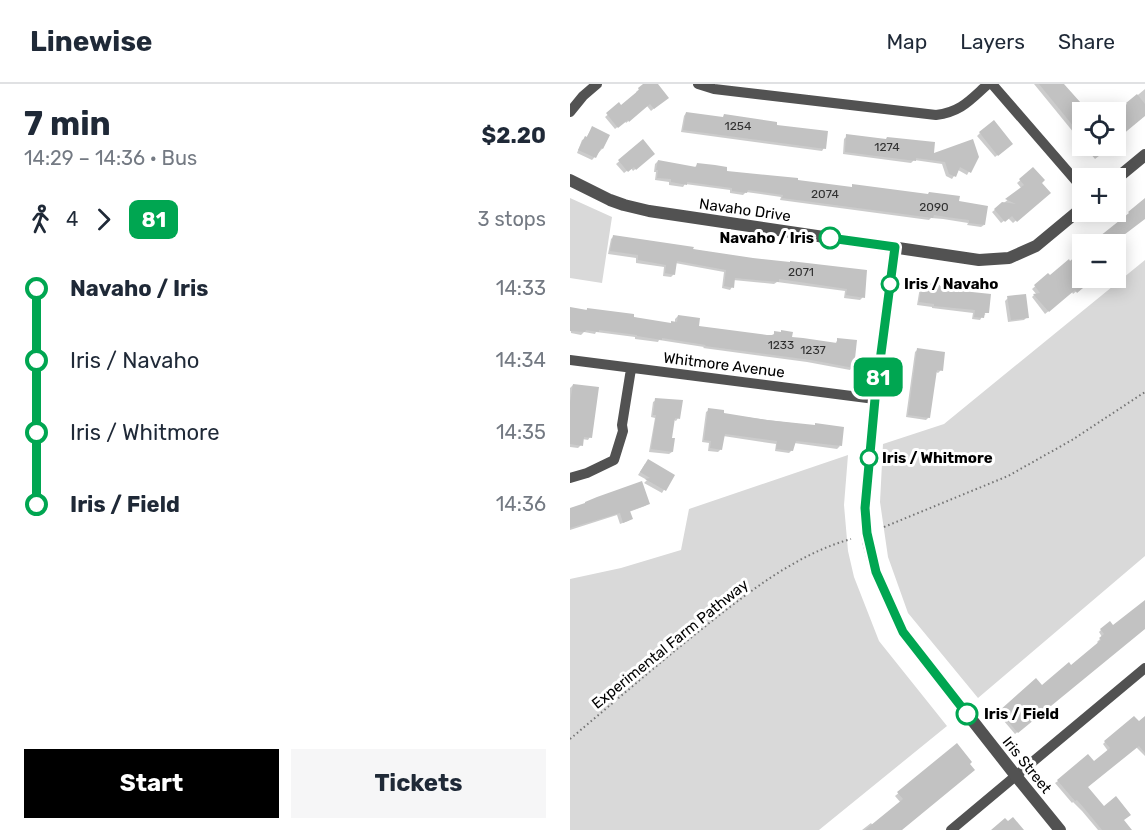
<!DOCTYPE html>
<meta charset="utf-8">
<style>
body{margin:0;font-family:Rubik,sans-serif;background:#f6f6f7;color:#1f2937;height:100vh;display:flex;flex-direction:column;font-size:22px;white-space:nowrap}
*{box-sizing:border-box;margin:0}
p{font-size:20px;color:#747a83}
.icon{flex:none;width:33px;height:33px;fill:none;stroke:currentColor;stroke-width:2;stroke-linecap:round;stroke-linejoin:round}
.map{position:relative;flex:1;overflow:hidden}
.panel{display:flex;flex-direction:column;background:#fff;width:570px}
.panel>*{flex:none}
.badge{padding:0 12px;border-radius:9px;font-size:21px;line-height:39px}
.buttons{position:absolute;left:502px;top:18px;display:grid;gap:12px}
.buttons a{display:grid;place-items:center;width:54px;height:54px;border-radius:0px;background:#fff;box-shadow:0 3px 15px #0003;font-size:30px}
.map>.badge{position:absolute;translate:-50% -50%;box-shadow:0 0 0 3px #fff}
.legs{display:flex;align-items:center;gap:9px;height:66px;padding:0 24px;font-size:20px}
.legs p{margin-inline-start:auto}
.overview{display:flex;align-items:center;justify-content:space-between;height:102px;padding:0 24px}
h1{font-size:33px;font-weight:700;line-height:45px}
.cta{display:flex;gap:12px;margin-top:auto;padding:12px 24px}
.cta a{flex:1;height:69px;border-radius:0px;background:#000;color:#fff;font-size:24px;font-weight:700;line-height:69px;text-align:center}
.cta a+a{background:#f6f6f7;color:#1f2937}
ul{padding:0 24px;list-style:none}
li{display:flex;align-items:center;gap:21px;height:72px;font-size:22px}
li i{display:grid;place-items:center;width:9px;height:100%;margin:0 8px;background:currentColor}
li i::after{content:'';width:15px;height:15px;margin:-8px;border:4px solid;border-radius:50%;background:#fff}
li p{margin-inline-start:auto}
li:first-child i{background:linear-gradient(#0000 50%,currentColor 0)}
li:last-child i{background:linear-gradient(currentColor 50%,#0000 0)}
header{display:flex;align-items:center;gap:36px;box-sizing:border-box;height:84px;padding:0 30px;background:#fff;border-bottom:2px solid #e0e1e3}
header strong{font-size:28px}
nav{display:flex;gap:33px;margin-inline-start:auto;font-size:21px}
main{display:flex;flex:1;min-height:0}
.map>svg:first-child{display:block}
</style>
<header>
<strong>Linewise</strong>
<nav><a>Map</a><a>Layers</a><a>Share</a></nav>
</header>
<main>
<section class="panel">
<div class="overview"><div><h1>7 min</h1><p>14:29 – 14:36 · Bus</p></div><b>$2.20</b></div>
<div class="legs"><svg class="icon" aria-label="walk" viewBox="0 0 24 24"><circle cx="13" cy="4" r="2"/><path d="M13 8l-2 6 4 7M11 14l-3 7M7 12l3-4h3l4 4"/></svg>4<svg class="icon" aria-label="forward" viewBox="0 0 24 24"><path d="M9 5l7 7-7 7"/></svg><b class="badge" style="background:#00a651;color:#fff">81</b><p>3 stops</p></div>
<ul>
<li><i style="color:#00a651"></i><b>Navaho / Iris</b><p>14:33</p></li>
<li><i style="color:#00a651"></i><span>Iris / Navaho</span><p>14:34</p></li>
<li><i style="color:#00a651"></i><span>Iris / Whitmore</span><p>14:35</p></li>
<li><i style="color:#00a651"></i><b>Iris / Field</b><p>14:36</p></li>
</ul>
<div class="cta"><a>Start</a><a>Tickets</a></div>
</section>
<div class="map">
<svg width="575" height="746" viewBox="0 0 575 746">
<rect width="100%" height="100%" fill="#fff"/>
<path fill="#d9d9d9" d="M0 114 42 133 32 199 0 194Z
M575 176V472L408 614 338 529 318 473 310 418 313 360 374 340Z
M278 371 274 421 278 467 284 493 309 557 377 642 249 746H0V495L51 484 111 466 119 425Z"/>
<path fill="#0003" d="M75 0H85L94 16 81 27 77 22 56 39 55 37 45 45 35 33 49 21 51 23 67 10 66 8Z
M464 0H493L517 28H513V60Z
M575 5V31L546 54 548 57 546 58V32L555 24 554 22 557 20Z
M116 29 205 42 254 64 252 67 111 48 114 32Z
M22 44 38 52 32 65 22 76 7 69 12 56 16 54Z
M410 49 439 62 425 73 407 52Z
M277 52 362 71 407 73 397 91 388 86 382 95 376 92 372 80 344 76 341 79 273 70 274 55Z
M73 57 83 70 63 87 61 84 54 89 46 80Z
M514 62H542L525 75Z
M88 77 124 84 127 81 155 88 280 105 283 102 388 118 414 141 411 143 397 141 398 139 373 135 361 134 359 136 210 116 211 113 176 108 173 111 160 109V106L115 100 113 103 99 101V98L85 96 86 88H84L85 80Z
M463 85 470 99 479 109 443 139 438 134 431 139 422 128 452 105 447 99Z
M43 153 183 175 295 188 293 213 290 216 274 214 275 207 207 198 204 200 163 196 162 203 160 206 152 204 154 188 105 179 104 190 101 193 93 192 94 183 66 179V174L38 170 41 155Z
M513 168V194H516L519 197 503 210 502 208 475 230 462 213 464 211H467L462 205 478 191 480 193Z
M352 200 381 207 420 212 407 229 416 230 413 231 410 236 402 235 403 229 362 224V223L347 221 350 203Z
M438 214 457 233 454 236 438 238 435 217Z
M0 225 16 227 17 225 100 240 105 239V235L108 232 127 243 197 253 202 251 205 249 221 254 265 260 268 255 282 283 280 286 237 278 133 264 134 263 89 256 88 258 65 255V253L26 248 25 250 14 248 11 251 1 249Z
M348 265 371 286 368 289 366 288 359 333 356 336 336 333 345 268Z
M3 301 20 353 18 356 12 355 11 361 8 364 0 363V304Z
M86 316 108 334 106 337 104 336 101 355 102 368 99 370 79 368 85 334 81 333 83 318Z
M139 326 152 330 244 342 270 362 267 365 224 359 222 366 219 369 205 367 206 360 153 352 151 365 148 368 138 367 139 359 132 358 136 328Z
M75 380 103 391 92 409 74 399 77 396 68 391Z
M78 420 75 422 59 428 61 435 58 437 50 440 47 431 0 446V426Z
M575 518V544L445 650 428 630 466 596 472 603 501 583 529 560 527 558 532 553 529 548 531 546 543 544Z
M572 637 575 641V672L566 663 516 704 534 724 552 737 560 746H528L512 727 503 718 502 719 485 699 488 697 523 679 538 667 533 660 535 658Z
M387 661 398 681 400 689 330 746H292L301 739 303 742 331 719 325 712Z"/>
<path fill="#c2c2c2" d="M73 0H88L99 14 84 25 80 20 59 38 58 36 48 44 36 29 49 18 51 21 69 6 68 4Z
M469 0H494L519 28H513V54Z
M567 10 575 20V32L546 56V29L557 20 556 19Z
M116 28 153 33 154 30 207 38V41L258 47 256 65 113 46Z
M424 36 443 60 428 72 409 48Z
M22 42 40 51 33 65 31 64 26 74 8 66 15 52 17 53Z
M276 50 316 55 317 53 365 58 364 69 403 55 409 73 401 89 390 83 386 93 379 90 375 78 346 74V77L275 68Z
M73 55 85 70 66 86 64 83 58 88 48 76Z
M88 76 126 83 127 79 145 81 157 83V87L228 94V96L282 103V100L358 110 359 108 390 112 389 117 418 122 415 141 399 139V136L376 133 364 131 363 134 212 114 213 111 178 106 177 109 162 107V104L117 98V101L101 98V95L87 94 88 86H86Z
M463 83 475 96 472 99 481 109 447 138 442 132 435 138 424 125 432 118 446 120 435 115 454 101 449 95Z
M575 114V135L542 160H520L559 129 558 128Z
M43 151 124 163 123 165 183 174 220 178V177L297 186 295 214 276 211 277 205 209 195V198L165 194 164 204 154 202 156 186 107 177 105 191 95 189 96 181 68 176V171L40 167Z
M513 166V194H525L507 209 505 206 479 228 463 210 470 209 464 201 478 189 480 191 499 175 500 177Z
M352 198 370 201V202L383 204V206L421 210 419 229H415L414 234 404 233 405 226 364 222V220L349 218Z
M456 210 459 234 441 236 437 212Z
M0 223 17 226V224L64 230V233L101 239V237L107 238 108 231 130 234 129 242 197 251H204V247L211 248V246L223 248 222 253 233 254 267 259V254L287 256 284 284 241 276 135 262 136 261 92 254V256L67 252V251L29 246V248L16 246 15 248 0 247Z
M347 264 375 268 373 287 367 286 360 334 338 331Z
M3 300 29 303 22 354 14 353 13 362 0 360V318Z
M85 314 113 316 110 335 105 334 102 354H105L103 368 81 365 86 331H83Z
M138 324 154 326V329L197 336 245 341V339L274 343 272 362 226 357 223 367 206 365 207 357 155 350 152 366 140 364 141 357 134 356Z
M78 375 105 391 96 407 75 395 80 394 70 388Z
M72 397 80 420 60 427 63 435 53 439 50 429 0 444V424L15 419V418L27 413Z
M575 516V545L448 649 429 627 466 594 472 601 499 578 501 581 531 556 529 554 534 550 530 545 540 537 543 541Z
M564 632 569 637 575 632V669L569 662 518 703 534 722 546 712 561 731 554 736 562 746H532L514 724 507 716 505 717 487 696 518 670 524 677 540 664 534 657Z
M387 659 402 678 400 680 405 686 332 746H295L333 715 327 708Z
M443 733 454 746H421L435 734 438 737Z"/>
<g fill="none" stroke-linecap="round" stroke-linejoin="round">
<path stroke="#747474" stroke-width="2" stroke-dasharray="1.5 3" stroke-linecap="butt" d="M314 443 438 392 502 356 575 308
M0 655C49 614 97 572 147 533 188 501 231 469 281 455"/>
<path stroke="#525252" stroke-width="10" d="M128 0 144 5 366 31C391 28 400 16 418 0
M422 0 513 105
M0 28 13 12 27 0
M0 276 305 315
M0 394 17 389 44 376 53 347 52 341 61 285
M381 746 575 584"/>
<path stroke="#525252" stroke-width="12" d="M546 95 575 71
M0 96 40 116 54 121 79 127 409 176 439 174 466 162 513 123
M325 163 305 315 295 424 298 457 306 488 333 548 446 692 490 746"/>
</g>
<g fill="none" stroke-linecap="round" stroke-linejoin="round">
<g stroke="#fff" stroke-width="14">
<path id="line-1" d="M260 154 325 163 305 315 295 424 297 449 306 488 333 548 397 630"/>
</g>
<use href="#line-1" stroke="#00a651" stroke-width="9"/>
</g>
<g fill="#fff" stroke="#00a651" stroke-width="3">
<circle cx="260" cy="154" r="10"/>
<circle cx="320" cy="200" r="8"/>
<circle cx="299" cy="374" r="8"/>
<circle cx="397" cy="630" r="10"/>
</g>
<g text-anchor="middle" stroke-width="6" stroke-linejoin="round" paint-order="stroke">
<g font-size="12" fill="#303030">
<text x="168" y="46">1254</text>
<text x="317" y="67">1274</text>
<text x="255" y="114">2074</text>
<text x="364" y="127">2090</text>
<text x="231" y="192">2071</text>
<text x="211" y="265">1233</text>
<text x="243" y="270">1237</text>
</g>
<g font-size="15" fill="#000" stroke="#fff">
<text transform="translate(175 126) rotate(8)" y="5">Navaho Drive</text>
<text transform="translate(154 281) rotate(7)" y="5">Whitmore Avenue</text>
<text transform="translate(100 560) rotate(-39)" y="5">Experimental Farm Pathway</text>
<text transform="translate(457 681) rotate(51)" y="5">Iris Street</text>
</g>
<g font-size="15" font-weight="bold" fill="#000" stroke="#fff" text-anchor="start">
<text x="244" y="159" text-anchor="end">Navaho / Iris</text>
<text x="334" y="205">Iris / Navaho</text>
<text x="312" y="379">Iris / Whitmore</text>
<text x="414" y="635">Iris / Field</text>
</g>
</g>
</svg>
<div class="buttons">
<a><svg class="icon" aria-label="locate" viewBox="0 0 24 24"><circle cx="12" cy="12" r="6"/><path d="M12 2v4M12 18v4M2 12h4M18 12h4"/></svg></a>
<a>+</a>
<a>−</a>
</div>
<b class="badge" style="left:308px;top:293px;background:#00a651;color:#fff">81</b>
</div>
</main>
